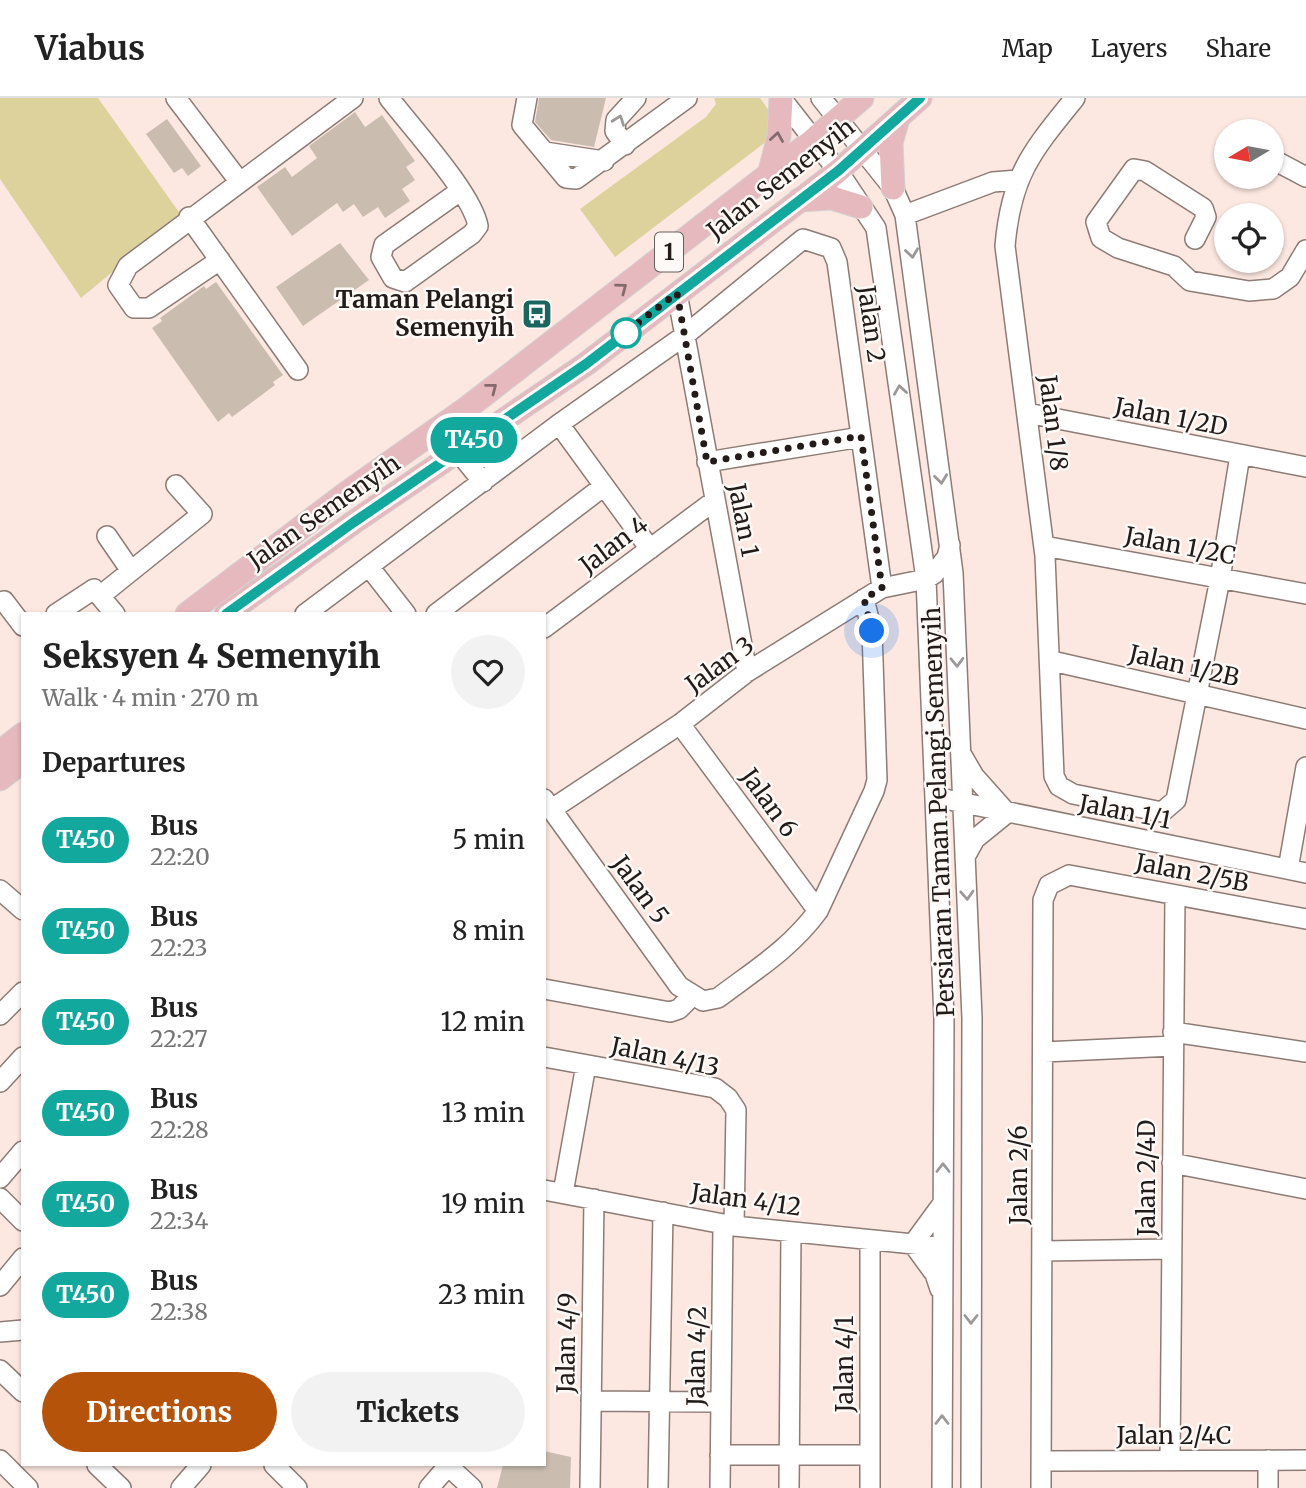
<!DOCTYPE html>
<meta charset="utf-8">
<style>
body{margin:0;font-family:Merriweather,serif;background:#f2f2f2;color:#222;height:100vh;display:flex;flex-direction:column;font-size:26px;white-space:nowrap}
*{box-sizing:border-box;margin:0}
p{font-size:23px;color:#767676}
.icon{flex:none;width:38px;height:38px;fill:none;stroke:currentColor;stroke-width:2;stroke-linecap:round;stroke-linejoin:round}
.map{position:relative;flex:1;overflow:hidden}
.drawer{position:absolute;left:21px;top:514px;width:525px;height:854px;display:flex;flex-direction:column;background:#fff;border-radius:0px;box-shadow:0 2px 5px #0004}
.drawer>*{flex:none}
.badge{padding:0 14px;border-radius:23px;font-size:24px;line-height:46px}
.needle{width:46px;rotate:260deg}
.buttons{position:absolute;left:1214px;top:21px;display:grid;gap:14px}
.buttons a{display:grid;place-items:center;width:70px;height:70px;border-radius:50%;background:#fff;box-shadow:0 2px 5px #0004;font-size:35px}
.you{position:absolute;width:35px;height:35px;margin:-18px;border:5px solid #fff;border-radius:50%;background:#1a73e8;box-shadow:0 0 0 10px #1a73e833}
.map>.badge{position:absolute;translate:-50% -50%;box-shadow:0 0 0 4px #fff}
h2{padding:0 21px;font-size:26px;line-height:63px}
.round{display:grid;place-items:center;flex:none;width:74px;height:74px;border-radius:37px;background:#f2f2f2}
.summary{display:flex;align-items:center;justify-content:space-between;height:119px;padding:0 21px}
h1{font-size:33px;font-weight:800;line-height:52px}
.cta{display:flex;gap:14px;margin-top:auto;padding:14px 21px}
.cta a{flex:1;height:80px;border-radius:42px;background:#b45309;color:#fff;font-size:28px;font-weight:800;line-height:80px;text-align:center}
.cta a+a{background:#f2f2f2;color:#222}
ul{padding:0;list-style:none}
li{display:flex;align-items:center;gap:21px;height:91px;padding:0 21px}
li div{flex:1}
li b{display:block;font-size:26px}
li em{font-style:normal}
li .badge{min-width:77px;font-weight:700;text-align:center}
header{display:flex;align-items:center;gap:42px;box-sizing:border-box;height:98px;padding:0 35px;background:#fff;border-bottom:2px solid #e0e0e0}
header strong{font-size:33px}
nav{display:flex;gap:38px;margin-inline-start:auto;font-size:24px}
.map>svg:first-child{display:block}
</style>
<header>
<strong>Viabus</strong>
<nav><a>Map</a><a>Layers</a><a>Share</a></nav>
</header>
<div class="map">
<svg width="1306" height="1390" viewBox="0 0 1306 1390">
<rect width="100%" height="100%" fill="#fce8e1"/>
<path fill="#ddd29b" d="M0 0H98L181 117 81 200 0 81Z
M714 0H760L774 20 771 40 615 159 580 111 706 19 716 6Z"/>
<path fill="#cabdb0" d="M539 0H606L594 49 551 42 535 24Z
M355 14 365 29 382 17 415 63 406 69 415 82 402 91 410 103 385 120 378 109 363 119 354 106 343 114 337 105 292 138 257 89 285 69 292 79 317 60 309 48Z
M167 21 201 68 188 78 182 70 174 75 146 36Z
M340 145 369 182 303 228 276 189Z
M216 184 283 277 273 284 275 287 232 319 229 315 218 324 152 230 162 223 160 220 204 188 206 191Z
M544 1353 571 1359 570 1390H497L503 1367H544Z"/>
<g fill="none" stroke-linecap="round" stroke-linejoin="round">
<g stroke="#8d7b75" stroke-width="22">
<path id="minor" d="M176 0 239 83
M389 0C412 30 472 95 478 128L472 136 405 184 393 180 381 159 384 147 460 93
M527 0 522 27 566 80 576 81 687 0
M781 0 838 73 876 130 926 481 944 921 942 1390
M821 0 893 90 905 117 953 475 972 920 971 1390
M1075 0C1032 53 1011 77 1005 148L1045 458 1054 678 1059 688 1073 696 1162 714 1176 702 1220 481 1240 357
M625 47 615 33 616 22 636 0
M545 54 604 63
M1272 61 1306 79
M905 117 993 84 1018 82
M189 119 298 272
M1195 141 1206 119 1203 110 1145 73 1134 71 1096 124 1101 140 1118 150 1174 168 1190 183 1249 193 1273 191 1290 179 1306 152
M220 162 149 210H134L118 187 128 168 353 0
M677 195 747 574
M1027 315 1306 369
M559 326 650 451
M458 353 483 384
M707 364 861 339
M107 438 131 473
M1044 448 1306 496
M370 470 406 516
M100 498 202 416 176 387
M4 503 23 528
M56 516 94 491 115 516
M305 516 559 326 684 238 803 141 831 150 837 164 882 490
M436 516 604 388
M544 530 714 403
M1052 563 1306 621
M680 626 818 813
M963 659 974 678 1007 715
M935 699 1306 775
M544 701 679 888 703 903 718 900C755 872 790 851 818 813L874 693 877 682 872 533 864 501
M552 711 680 626 747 574 882 490 926 481 934 476 947 459 950 447
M965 759 975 741 1007 715
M1288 771 1306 669
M0 792 23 812
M544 891 670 914 679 911 692 898
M0 917 23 894
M1173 934 1306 954
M1044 954 1173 948
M544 959 715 990 728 1000 736 1012 734 1128
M0 984 23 959
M1172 1065 1306 1091
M0 1080 23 1053
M544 1092 734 1128 943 1149
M563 1095 586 967
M0 1100 23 1123
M1043 1153 1171 1151
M0 1188 23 1160
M940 1191 935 1176 913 1146 943 1105
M0 1234 23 1232
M0 1272 23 1294
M591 1303 721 1304
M720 1357H870
M0 1362 28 1390
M1170 1362 1175 798
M1268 1362V1390
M1041 1363 1306 1362
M97 1367 121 1390
M274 1367 297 1390
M447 1367 472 1390
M181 1390 201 1367
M429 1390 448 1368
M590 1390 594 1101
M658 1390 663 1114
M720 1390 723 1126
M789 1390 791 1134
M870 1390V1142
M1041 1390 1043 802 1049 787 1069 777 1306 821"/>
</g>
<g stroke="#d3d1d1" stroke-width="25">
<path id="major" d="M769 77 779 38 781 0
M893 90 891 45 898 20
M799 102 832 100 861 109
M187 516 344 397 467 310 812 43 862 0
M226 516 354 424 586 266 838 73 920 0
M0 654 23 636
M0 681 23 663"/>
</g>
<use href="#minor" stroke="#fff" stroke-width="19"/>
<use href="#major" stroke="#e6b9bf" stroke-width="23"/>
</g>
<defs><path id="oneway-chevron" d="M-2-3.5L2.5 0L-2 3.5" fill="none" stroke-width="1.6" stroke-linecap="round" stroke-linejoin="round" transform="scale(1.75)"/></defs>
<g stroke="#9c9898">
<use href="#oneway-chevron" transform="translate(619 22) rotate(-70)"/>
<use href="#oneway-chevron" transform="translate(912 155) rotate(82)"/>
<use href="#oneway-chevron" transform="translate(900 292) rotate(-98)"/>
<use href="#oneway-chevron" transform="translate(941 381) rotate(83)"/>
<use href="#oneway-chevron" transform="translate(957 564) rotate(88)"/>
<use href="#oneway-chevron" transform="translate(967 797) rotate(87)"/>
<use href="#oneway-chevron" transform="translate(943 1070) rotate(-90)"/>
<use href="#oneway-chevron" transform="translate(971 1221) rotate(90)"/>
<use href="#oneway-chevron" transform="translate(942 1322) rotate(-90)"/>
</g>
<g stroke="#846a6c">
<use href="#oneway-chevron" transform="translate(777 39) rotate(-81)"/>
<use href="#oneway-chevron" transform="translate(622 190) rotate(-37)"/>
<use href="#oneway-chevron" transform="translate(492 290) rotate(-38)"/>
</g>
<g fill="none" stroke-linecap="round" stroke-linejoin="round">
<g stroke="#fff" stroke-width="16">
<path id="line" d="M226 516 354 424 586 266 838 73 920 0"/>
</g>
<use href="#line" stroke="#12a89d" stroke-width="10"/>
<path stroke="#221b19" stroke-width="7" stroke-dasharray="0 12.6" d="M626 235 622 237 677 195 707 364 861 338 882 490 864 501 872 533"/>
</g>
<defs>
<g id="bus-square" transform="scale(1.575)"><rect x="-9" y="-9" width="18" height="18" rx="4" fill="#1a665f" stroke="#fdf9f7"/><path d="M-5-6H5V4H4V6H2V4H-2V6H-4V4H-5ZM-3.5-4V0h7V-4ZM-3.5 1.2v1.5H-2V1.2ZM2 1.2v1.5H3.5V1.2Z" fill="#fff"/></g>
</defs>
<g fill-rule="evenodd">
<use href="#bus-square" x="537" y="216"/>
</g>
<circle fill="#fff" stroke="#12a89d" stroke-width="3.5" cx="626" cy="235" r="14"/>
<g text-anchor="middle" stroke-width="5" stroke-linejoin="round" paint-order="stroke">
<rect fill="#fdf9f7" stroke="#645e5c" stroke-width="2" x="655" y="134.5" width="28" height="39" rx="5"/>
<g font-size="23" font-weight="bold" fill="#221b19">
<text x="669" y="162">1</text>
</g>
<g font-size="24" fill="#221b19" stroke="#fdf9f7">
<text transform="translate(781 81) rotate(-38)" y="8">Jalan Semenyih</text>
<text transform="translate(871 226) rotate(82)" y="8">Jalan 2</text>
<text transform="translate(1171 319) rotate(11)" y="8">Jalan 1/2D</text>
<text transform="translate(1053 325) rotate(83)" y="8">Jalan 1/8</text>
<text transform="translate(324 414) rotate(-35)" y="8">Jalan Semenyih</text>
<text transform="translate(743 422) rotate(79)" y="8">Jalan 1</text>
<text transform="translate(614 447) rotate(-37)" y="8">Jalan 4</text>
<text transform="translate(1180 448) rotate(11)" y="8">Jalan 1/2C</text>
<text transform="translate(720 567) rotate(-36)" y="8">Jalan 3</text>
<text transform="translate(1184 568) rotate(13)" y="8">Jalan 1/2B</text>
<text transform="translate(769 705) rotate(54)" y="8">Jalan 6</text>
<text transform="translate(939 714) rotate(-92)" y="8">Persiaran Taman Pelangi Semenyih</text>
<text transform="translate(1125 714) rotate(11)" y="8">Jalan 1/1</text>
<text transform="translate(1192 775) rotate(11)" y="8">Jalan 2/5B</text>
<text transform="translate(640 792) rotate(54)" y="8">Jalan 5</text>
<text transform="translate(665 959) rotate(12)" y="8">Jalan 4/13</text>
<text transform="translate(1019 1077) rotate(-90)" y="8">Jalan 2/6</text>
<text transform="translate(1147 1080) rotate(-90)" y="8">Jalan 2/4D</text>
<text transform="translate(746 1102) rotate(8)" y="8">Jalan 4/12</text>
<text transform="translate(567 1245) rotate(-89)" y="8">Jalan 4/9</text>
<text transform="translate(697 1258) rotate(-89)" y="8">Jalan 4/2</text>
<text transform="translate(845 1266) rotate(-90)" y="8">Jalan 4/1</text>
<text x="1174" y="1346">Jalan 2/4C</text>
</g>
<g font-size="24" font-weight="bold" fill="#221b19" stroke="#fdf9f7" text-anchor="end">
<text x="514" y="210">Taman Pelangi<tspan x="514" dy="28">Semenyih</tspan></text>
</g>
</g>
</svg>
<div class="buttons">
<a><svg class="needle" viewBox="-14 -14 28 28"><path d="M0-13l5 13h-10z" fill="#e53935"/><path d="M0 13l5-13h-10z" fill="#767676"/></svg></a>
<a><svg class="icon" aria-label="locate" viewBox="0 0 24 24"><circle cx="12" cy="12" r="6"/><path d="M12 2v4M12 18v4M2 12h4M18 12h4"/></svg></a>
</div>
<div class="you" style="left:872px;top:533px"></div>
<b class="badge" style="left:474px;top:342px;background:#12a89d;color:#fff">T450</b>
<section class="drawer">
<div class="summary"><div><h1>Seksyen 4 Semenyih</h1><p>Walk · 4 min · 270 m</p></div><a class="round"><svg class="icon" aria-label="heart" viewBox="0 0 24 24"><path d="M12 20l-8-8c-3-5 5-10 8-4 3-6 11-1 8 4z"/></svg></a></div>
<h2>Departures</h2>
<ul>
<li><span class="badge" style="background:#12a89d;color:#fff">T450</span><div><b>Bus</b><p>22:20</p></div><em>5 min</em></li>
<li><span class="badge" style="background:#12a89d;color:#fff">T450</span><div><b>Bus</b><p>22:23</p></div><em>8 min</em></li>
<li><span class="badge" style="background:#12a89d;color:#fff">T450</span><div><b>Bus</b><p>22:27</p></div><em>12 min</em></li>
<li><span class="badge" style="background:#12a89d;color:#fff">T450</span><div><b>Bus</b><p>22:28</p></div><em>13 min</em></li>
<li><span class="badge" style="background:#12a89d;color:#fff">T450</span><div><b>Bus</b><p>22:34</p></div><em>19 min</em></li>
<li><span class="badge" style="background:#12a89d;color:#fff">T450</span><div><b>Bus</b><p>22:38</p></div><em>23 min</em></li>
</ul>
<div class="cta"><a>Directions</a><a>Tickets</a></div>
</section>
</div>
